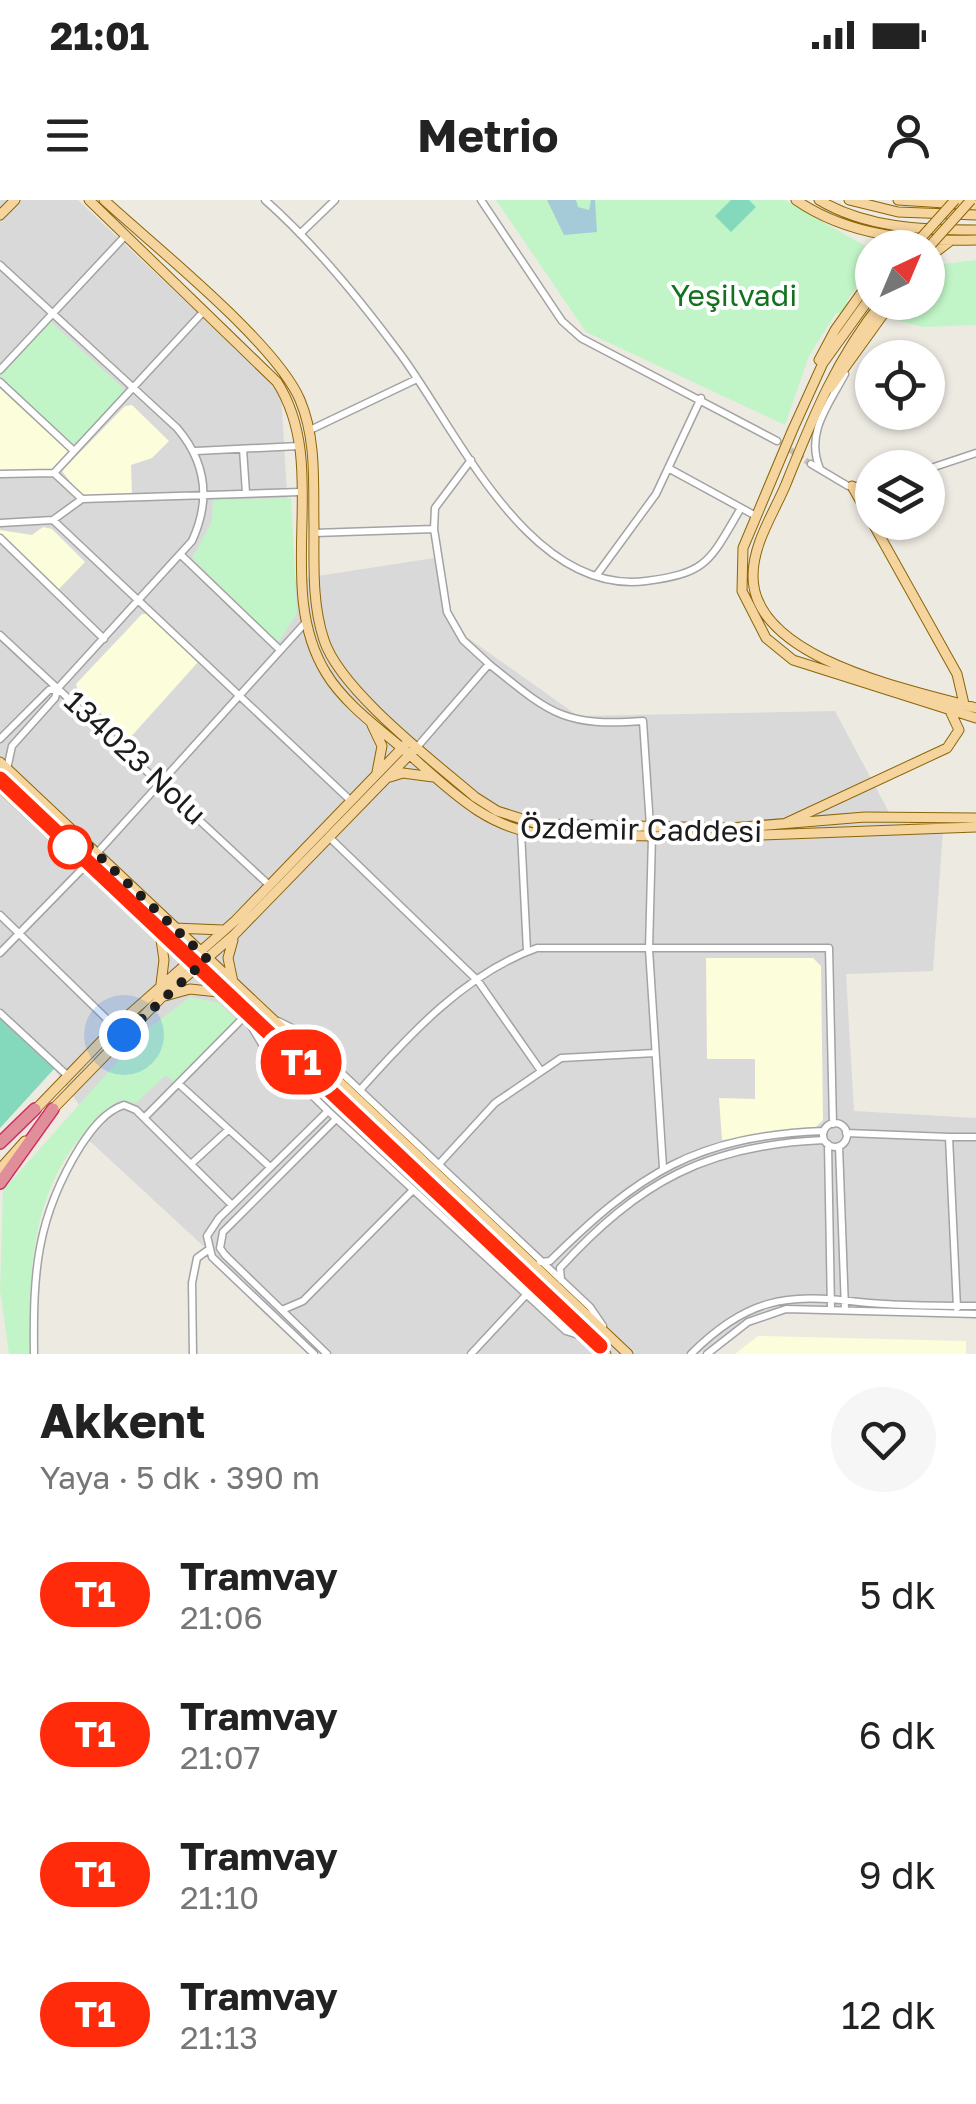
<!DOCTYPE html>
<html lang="tr">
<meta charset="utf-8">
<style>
body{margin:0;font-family:"Golos Text",sans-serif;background:#f6f6f6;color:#222;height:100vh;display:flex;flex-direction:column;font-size:38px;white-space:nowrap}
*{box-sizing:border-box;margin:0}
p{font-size:32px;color:#767676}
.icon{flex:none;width:55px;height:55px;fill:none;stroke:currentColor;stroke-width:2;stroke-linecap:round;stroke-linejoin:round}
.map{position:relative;height:1154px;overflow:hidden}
.panel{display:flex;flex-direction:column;background:#fff;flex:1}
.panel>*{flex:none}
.badge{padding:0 20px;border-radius:32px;font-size:35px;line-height:65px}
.needle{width:65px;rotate:44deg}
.controls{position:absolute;left:855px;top:30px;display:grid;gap:20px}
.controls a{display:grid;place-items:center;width:90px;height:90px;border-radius:50%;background:#fff;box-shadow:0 2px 8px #0004;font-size:50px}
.you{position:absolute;width:50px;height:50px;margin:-25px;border:8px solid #fff;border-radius:50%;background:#1a73e8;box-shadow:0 0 0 15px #1a73e833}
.map>.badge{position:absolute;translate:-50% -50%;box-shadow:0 0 0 5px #fff}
.round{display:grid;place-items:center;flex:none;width:105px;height:105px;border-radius:52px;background:#f6f6f6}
.headline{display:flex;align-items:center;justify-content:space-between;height:170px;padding:0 40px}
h1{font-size:48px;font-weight:700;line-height:75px}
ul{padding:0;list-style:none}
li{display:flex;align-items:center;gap:30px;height:140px;padding:0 40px}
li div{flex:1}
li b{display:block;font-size:38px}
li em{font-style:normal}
li .badge{min-width:110px;font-weight:700;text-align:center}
.status{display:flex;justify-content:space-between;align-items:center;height:70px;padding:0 50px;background:#fff;direction:ltr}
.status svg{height:28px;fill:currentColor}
header{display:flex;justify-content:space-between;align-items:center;height:130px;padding:0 40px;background:#fff;font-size:45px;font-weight:700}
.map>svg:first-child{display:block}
</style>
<div class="status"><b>21:01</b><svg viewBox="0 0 49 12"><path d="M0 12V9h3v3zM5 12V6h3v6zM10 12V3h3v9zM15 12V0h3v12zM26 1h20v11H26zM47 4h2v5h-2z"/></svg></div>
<header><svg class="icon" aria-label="menu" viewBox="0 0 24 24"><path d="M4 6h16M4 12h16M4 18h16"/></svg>Metrio<svg class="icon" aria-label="person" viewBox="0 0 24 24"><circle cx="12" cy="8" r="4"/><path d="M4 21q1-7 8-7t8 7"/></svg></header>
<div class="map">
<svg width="976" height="1154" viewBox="0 0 976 1154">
<rect width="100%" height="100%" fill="#edeae2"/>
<path fill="#dad9d9" d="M0 0H78L281 192 292 380 434 358 457 430 578 516 835 511 891 616 943 630 933 771 846 774 854 911 976 918V1107L768 1111 698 1154H320L67 920 79 905 54 869 0 819Z"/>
<path fill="#fbfddb" d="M0 187 69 251 52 270 0 271Z
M132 205 169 241 152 258 131 265 132 295 82 297 62 271 125 206Z
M43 327 52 329 85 362 57 391 0 335V330L32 335Z
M142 414H148L199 461 128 540 78 491 76 484Z
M706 758H813L821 766 823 920 816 927 722 940 719 898 755 899V859H707Z
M758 1136 966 1141V1154H735Z"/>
<path fill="#c1f5c7" d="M496 0H785L872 50V65L846 102 892 107 897 103 928 102V66L976 60V125L923 127 885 117 836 113 809 156 785 225 586 132Z
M50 121 126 191 73 246 0 177Z
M291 298 297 413 278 443 192 358 212 321 213 300Z
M190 797 219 803 236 820 175 883 166 875 136 903 119 900C33 966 28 1055 30 1154H9L0 1090 3 990 144 832Z"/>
<path fill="#84d8bb" d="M731 0H749L756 7 731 32 715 16Z
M0 819 54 869 0 928Z"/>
<path fill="#a5cad8" d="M547 0H576L578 7 589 10 591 0H595L597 32 564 35Z"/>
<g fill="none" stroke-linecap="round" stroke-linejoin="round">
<path stroke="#c3c1ba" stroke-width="6" stroke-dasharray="6 3" stroke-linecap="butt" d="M783 245 811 264"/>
<g stroke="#a3a3a3" stroke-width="9">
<path id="minor" d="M265 0C315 44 361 101 401 155 458 232 529 396 646 381 709 373 710 360 741 308
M481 0 562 121 581 138 777 241
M300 34 335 0
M0 65 177 228C206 262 211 300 192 341L58 488 55 498 12 546 7 569
M0 170 126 35
M0 182 74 251
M310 230 417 179
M243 249 246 293
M196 251 299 246
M811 264 848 286H872
M668 268 756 316
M820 269C805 233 828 206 845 174
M928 269 976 253
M54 273 204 111
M0 274 54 273 82 299 300 292
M53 320 350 600
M0 323 53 320 82 299
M314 333 434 329
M0 338 104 439
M180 354 279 449
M596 376 656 294 701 198
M0 435 268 684
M489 464C550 513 562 527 643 521L650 626
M0 539 49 490 57 488
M418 546 489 464 463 440 447 412 434 329 435 308 471 260
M521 632 527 751
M652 636 649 749 663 968
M329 637 478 781 541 871
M97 653 306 422
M0 715 115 827
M0 753 84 667
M0 813 68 876
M278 821 296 830 590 1107 603 1126
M180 885 270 967
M360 890C409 835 466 773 537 748H829L833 924
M144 918 245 816 265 849 328 911 566 1131 585 1137
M823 935a12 12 0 1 1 24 0a12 12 0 1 1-24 0Z
M846 933 949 937 957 1108
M949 937H976
M828 944 831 1110
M839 946 845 1109
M191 964 228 930
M439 964 495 903 561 858 655 853
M540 1062 550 1061C639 973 696 936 824 931
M561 1080 560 1068C639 982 706 945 824 940
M282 1110 303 1101 413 990
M34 1154C33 1073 36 1018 80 947 91 930 105 911 124 905L136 910 232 1005
M193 1154 192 1083 197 1058 208 1050
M314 1154 212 1057 207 1036 219 1018 328 911
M327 1154 225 1055 220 1048 223 1032 336 919
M471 1154 526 1095
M691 1154C746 1099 785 1093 859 1102 897 1106 938 1106 976 1106
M707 1154 748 1122 786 1109 976 1114"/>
</g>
<g stroke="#8b6509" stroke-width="11">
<path id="major" d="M89 0 277 182C332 268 272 385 326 473 347 508 389 535 419 563 456 596 491 629 542 634L710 637 976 627
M104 0C154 46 276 143 300 200 317 240 313 285 314 327 314 365 312 404 324 440 340 490 433 561 475 597L497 611 538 624 730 628 865 617 976 618
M796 0C848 36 914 42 976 40
M819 0C866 28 922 30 976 30
M849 0 898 12 976 15
M898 0 976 5
M0 15 15 0
M882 34 889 48
M928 58 949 42
M872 95 823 163 793 229 743 348 742 391 766 438 793 460 976 518
M882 102C836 159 813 217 786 284 774 313 753 343 753 376 753 460 913 490 976 508
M819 160 835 130 872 78
M830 188 892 102
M852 286 957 474 964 504
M372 525 382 546 377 572
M0 562 628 1154
M390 577 403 573 433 577
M0 587 606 1154
M786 623 947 548 959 530 951 513
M174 728 223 730
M161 740 164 760 161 784
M233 740 228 758 233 782
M165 796 190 789 218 792
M52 910 162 797 234 735 413 551
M32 913 115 827 236 720 405 545
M0 969 25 941"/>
</g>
<g stroke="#cc2e5e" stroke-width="14">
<path id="highway" d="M0 943 35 909
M0 983 53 909"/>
</g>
<use href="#minor" stroke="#fff" stroke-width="6"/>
<use href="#major" stroke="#f6d49e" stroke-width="9"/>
<use href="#highway" stroke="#e08e9a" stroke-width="11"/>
<path stroke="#6a6a6a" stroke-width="2.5" d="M0 575 603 1139"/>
<g stroke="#8b6509" stroke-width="11" stroke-linecap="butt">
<path id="major-bridge" d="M912 48 955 0
M928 48 971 0"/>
</g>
<use href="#major-bridge" stroke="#f6d49e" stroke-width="9"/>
</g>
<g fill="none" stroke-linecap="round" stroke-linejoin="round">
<g stroke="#fff" stroke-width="22">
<path id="line" d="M0 579 600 1146"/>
</g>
<use href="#line" stroke="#ff2b0a" stroke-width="15"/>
<path stroke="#1c1c1c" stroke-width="10" stroke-dasharray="0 18" d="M70 647 74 632 207 759 124 835"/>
</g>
<circle fill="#fff" stroke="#ff2b0a" stroke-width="5" cx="70" cy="647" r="20"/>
<g text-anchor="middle" stroke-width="8" stroke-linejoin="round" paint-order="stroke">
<g font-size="30" fill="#12721e" stroke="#fff">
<text x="734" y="106">Yeşilvadi</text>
</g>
<g font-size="30" fill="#1c1c1c" stroke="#fff">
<text transform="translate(135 558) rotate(43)" y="10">134023 Nolu</text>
<text transform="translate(641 630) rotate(1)" y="10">Özdemir Caddesi</text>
</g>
</g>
</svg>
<div class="controls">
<a><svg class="needle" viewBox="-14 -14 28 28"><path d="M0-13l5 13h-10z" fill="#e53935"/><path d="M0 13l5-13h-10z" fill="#767676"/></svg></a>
<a><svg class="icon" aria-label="locate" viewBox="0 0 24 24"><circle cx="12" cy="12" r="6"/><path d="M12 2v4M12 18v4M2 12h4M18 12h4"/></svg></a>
<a><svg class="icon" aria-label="layers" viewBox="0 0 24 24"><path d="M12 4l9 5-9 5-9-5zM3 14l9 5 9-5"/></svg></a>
</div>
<div class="you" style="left:124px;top:835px"></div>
<b class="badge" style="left:301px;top:862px;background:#ff2b0a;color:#fff">T1</b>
</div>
<section class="panel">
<div class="headline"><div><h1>Akkent</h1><p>Yaya · 5 dk · 390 m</p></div><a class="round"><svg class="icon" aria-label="heart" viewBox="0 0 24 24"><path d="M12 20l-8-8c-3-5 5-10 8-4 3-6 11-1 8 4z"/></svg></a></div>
<ul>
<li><span class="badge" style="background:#ff2b0a;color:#fff">T1</span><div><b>Tramvay</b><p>21:06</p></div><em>5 dk</em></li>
<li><span class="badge" style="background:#ff2b0a;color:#fff">T1</span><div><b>Tramvay</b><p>21:07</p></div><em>6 dk</em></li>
<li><span class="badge" style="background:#ff2b0a;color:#fff">T1</span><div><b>Tramvay</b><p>21:10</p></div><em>9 dk</em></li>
<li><span class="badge" style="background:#ff2b0a;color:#fff">T1</span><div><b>Tramvay</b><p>21:13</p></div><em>12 dk</em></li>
</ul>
</section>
